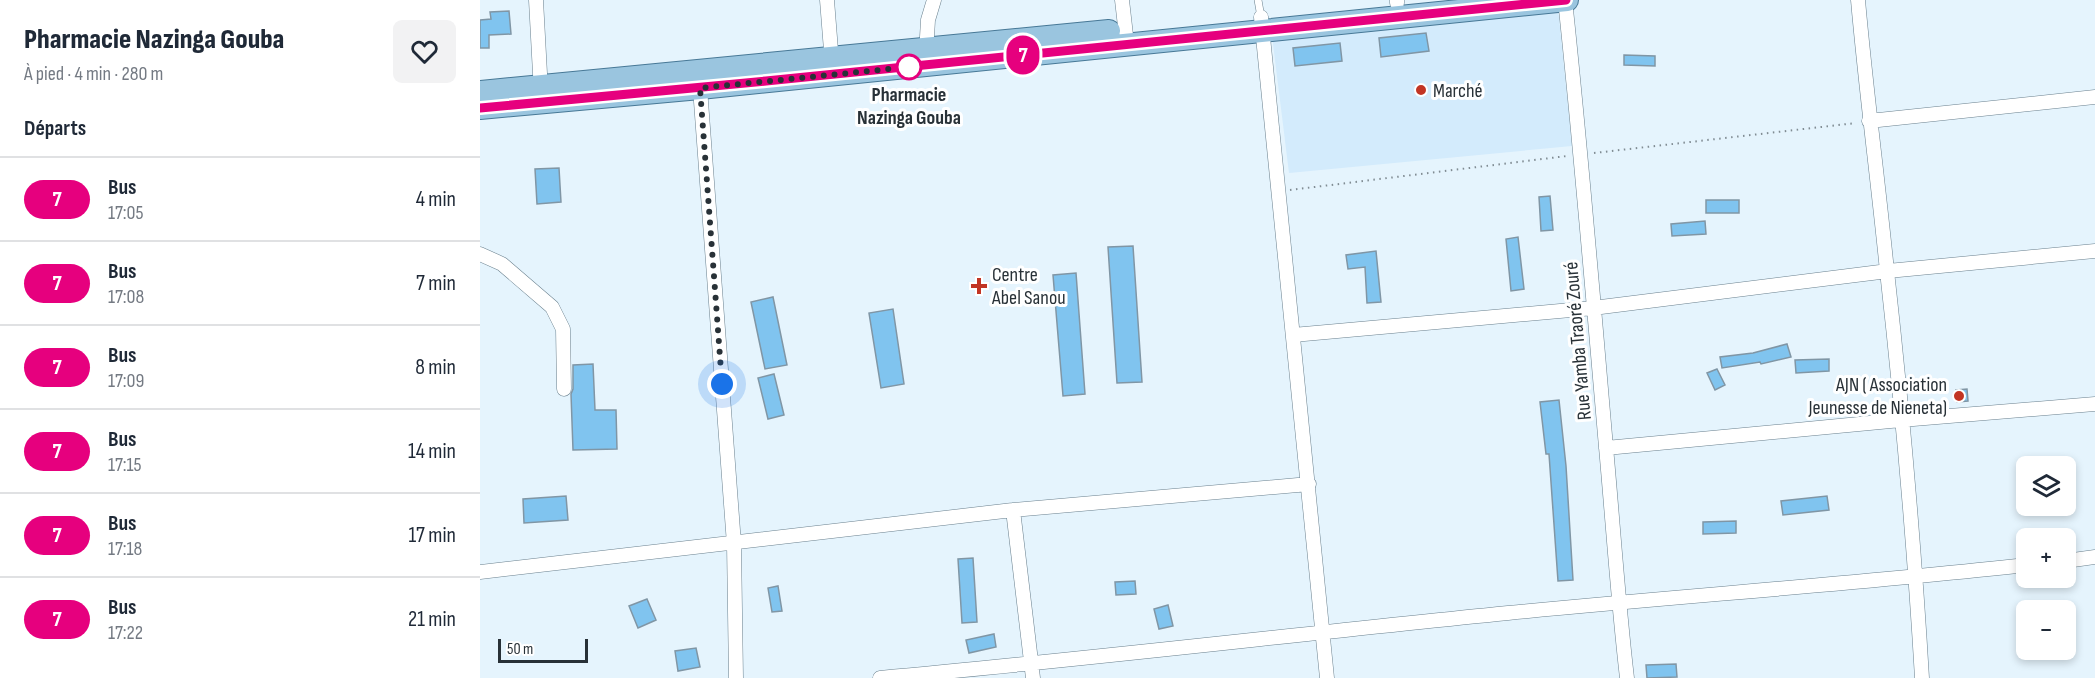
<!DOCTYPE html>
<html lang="fr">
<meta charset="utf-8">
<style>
body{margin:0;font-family:"Sofia Sans Condensed",sans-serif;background:#f2f2f3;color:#1f2937;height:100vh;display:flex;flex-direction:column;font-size:22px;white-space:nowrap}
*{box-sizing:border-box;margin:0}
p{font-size:20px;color:#747a83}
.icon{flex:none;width:33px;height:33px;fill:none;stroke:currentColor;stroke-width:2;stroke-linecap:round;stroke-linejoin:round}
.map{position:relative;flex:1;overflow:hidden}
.panel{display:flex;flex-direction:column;background:#fff;width:480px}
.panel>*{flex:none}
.badge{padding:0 12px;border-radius:20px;font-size:21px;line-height:39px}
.controls{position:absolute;left:1536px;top:456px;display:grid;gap:12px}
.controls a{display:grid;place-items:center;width:60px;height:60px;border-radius:9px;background:#fff;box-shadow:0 3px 9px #0003;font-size:30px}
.scale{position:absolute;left:18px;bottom:15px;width:90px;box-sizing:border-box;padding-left:6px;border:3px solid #283137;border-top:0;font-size:16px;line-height:21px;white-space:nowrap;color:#283137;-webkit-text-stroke:4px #fff;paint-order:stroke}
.you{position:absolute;width:30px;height:30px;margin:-15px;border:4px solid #fff;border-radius:50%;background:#1a73e8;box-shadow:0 0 0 9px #1a73e833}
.map>.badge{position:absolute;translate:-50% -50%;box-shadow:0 0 0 3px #fff}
h2{padding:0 24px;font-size:22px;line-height:54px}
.round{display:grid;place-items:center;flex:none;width:63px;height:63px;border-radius:9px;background:#f2f2f3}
.summary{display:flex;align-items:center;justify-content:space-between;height:102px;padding:0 24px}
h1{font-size:28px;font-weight:800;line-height:45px}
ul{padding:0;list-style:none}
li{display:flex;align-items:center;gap:18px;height:84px;padding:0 24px;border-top:2px solid #e0e1e3}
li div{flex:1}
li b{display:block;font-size:22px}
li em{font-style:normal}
li .badge{min-width:66px;font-weight:700;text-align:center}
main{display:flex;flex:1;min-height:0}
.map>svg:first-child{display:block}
</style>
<main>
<section class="panel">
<div class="summary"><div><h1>Pharmacie Nazinga Gouba</h1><p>À pied · 4 min · 280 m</p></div><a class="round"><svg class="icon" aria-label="heart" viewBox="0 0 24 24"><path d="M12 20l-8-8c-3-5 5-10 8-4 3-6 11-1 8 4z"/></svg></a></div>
<h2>Départs</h2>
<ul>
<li><span class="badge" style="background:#e6007e;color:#fff">7</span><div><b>Bus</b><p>17:05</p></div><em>4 min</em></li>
<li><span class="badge" style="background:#e6007e;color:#fff">7</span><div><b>Bus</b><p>17:08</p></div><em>7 min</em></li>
<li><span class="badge" style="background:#e6007e;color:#fff">7</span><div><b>Bus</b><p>17:09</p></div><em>8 min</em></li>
<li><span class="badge" style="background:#e6007e;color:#fff">7</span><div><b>Bus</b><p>17:15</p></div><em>14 min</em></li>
<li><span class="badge" style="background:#e6007e;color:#fff">7</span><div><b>Bus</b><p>17:18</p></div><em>17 min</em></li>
<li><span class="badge" style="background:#e6007e;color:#fff">7</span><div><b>Bus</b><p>17:22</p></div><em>21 min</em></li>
</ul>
</section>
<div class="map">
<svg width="1615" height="678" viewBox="0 0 1615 678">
<rect width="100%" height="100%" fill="#e5f4fd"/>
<path fill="#d3ebfc" d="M1078 7 1092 146 809 173 792 36Z"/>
<path fill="#80c4ef" stroke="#8096a5" stroke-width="1.5" d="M29 11 31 34 9 35V48H0V20L11 19 10 12Z
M946 33 949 51 901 57 899 38Z
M860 43 862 61 815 66 813 48Z
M1144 55 1175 56V66L1144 65Z
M79 168 81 202 57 204 55 169Z
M1070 196 1073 230 1061 231 1059 197Z
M1226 200H1259V213H1226Z
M1225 221 1226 234 1192 236 1191 224Z
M1038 237 1044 289 1031 291 1026 239Z
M653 246 662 382 637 383 628 247Z
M896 251 901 302 887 303 885 267 868 269 866 255Z
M596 273 605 394 583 396 573 275Z
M293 297 307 365 285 369 271 302Z
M413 309 424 384 401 388 389 313Z
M1307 344 1311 357 1281 364 1280 362 1242 368 1240 357 1273 353Z
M1349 359V371L1316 373 1315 360Z
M113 364 115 410H136L137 449 93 450 91 394 93 389V365Z
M1237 369 1245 385 1235 390 1227 373Z
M294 374 304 415 288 419 278 378Z
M1487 389 1488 401 1477 402 1476 390Z
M1079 400 1086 466 1093 580 1078 581 1069 454H1066L1060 402Z
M86 496 88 520 44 523 43 499Z
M1347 496 1349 510 1303 515 1301 501Z
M1256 521V533L1223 534V522Z
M493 558 497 622 482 623 478 559Z
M655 581 656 594 636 595 635 582Z
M298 586 302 611 292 612 288 588Z
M167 599 176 620 158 628 149 606Z
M688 605 693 626 679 629 674 609Z
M514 634 516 647 489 653 486 640Z
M216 648 220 667 198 671 195 651Z
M1196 664 1197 677 1167 678 1166 665Z"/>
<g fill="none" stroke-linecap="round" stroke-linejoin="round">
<g stroke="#6a808e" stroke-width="8">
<path id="lane" d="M778 0 781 17"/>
</g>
<g stroke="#6a808e" stroke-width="15">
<path id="street" d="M56 0 61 92
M347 0 352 63
M642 0 647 44
M917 0V3
M1085 0C1101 149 1113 298 1126 447 1133 524 1138 601 1147 678
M1378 0C1386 91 1398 180 1407 271 1422 406 1434 542 1442 678
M781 17 847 678
M446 54 448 20 454 0
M220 88 254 544 256 678
M1389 121 1615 97
M0 254 22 264 72 307 83 329 84 389
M813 335 1113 308 1408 271 1615 251
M1126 448 1421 420 1615 404
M533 510 553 678
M1586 561 1615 557
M0 572 533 510 829 484
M400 678C610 659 818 634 1028 613 1201 596 1374 584 1546 565"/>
</g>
<g stroke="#477896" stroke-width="24">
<path id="primary" d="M0 92 629 31
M0 108 220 88 1087 0"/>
</g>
<path stroke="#808c93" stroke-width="2" stroke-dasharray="1.5 4.5" stroke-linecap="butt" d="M1114 153 1376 123
M810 190 1087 156"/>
<use href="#lane" stroke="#fff" stroke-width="7"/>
<use href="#street" stroke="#fff" stroke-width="14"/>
<use href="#primary" stroke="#9ac5df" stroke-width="22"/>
</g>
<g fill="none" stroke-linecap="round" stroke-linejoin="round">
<g stroke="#fff" stroke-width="14">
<path id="line" d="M0 108 286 81 1086 0"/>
</g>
<use href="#line" stroke="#e6007e" stroke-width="9"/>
<path stroke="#283137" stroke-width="6" stroke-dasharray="0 10.8" d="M242 384 220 88 429 67"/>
</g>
<circle fill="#fff" stroke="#e6007e" stroke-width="3" cx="429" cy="67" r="12"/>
<g fill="#c23524" stroke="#fff" stroke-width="2">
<circle cx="941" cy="90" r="6"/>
<path d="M496 277h6v6h6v6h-6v6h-6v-6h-6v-6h6z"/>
<circle cx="1479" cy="396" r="6"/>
</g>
<g text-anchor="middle" stroke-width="6" stroke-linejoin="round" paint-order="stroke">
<g font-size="20" fill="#283137" stroke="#fff" text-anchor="start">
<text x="953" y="97">Marché</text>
<text x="512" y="281">Centre<tspan x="512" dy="23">Abel Sanou</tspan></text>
<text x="1467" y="391" text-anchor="end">AJN ( Association<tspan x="1467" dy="23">Jeunesse de Nieneta)</tspan></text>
</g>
<g font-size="20" font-weight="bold" fill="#283137" stroke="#fff">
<text x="429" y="101">Pharmacie<tspan x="429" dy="23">Nazinga Gouba</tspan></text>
</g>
<g font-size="20" fill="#283137" stroke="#fff">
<text transform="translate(1097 341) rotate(-95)" y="7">Rue Yamba Traoré Zouré</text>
</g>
</g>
</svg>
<div class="controls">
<a><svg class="icon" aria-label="layers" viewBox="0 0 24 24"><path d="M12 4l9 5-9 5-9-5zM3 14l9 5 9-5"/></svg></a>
<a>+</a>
<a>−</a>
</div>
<div class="scale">50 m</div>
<div class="you" style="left:242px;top:384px"></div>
<b class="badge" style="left:543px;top:55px;background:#e6007e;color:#fff">7</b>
</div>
</main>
